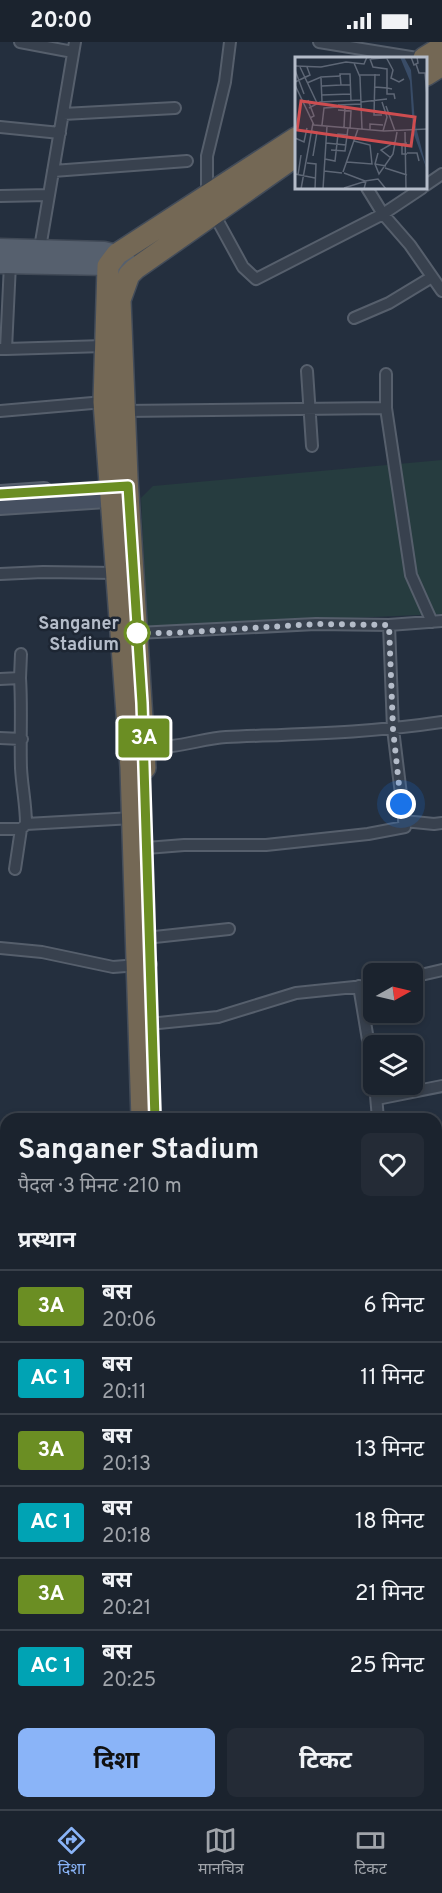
<!DOCTYPE html>
<html lang="hi">
<meta charset="utf-8">
<style>
body{margin:0;font-family:Overpass,"Noto Sans Devanagari",sans-serif;background:#242b36;color:#f1f3f6;height:100vh;display:flex;flex-direction:column;font-size:22px;white-space:nowrap}
*{box-sizing:border-box;margin:0}
p{font-size:20px;color:#a0a4aa}
.icon{flex:none;width:33px;height:33px;fill:none;stroke:currentColor;stroke-width:2;stroke-linecap:round;stroke-linejoin:round}
.map{position:relative;flex:1;overflow:hidden}
.side{position:absolute;left:0px;top:1071px;width:442px;height:696px;display:flex;flex-direction:column;background:#1b232e;border-radius:18px 18px 0 0;box-shadow:0 3px 9px #0003,0 0 0 2px #39404a}
.side>*{flex:none}
.badge{padding:0 12px;border-radius:4px;font-size:21px;line-height:39px}
.needle{width:39px;rotate:82deg}
.tools{position:absolute;left:363px;top:921px;display:grid;gap:12px}
.tools a{display:grid;place-items:center;width:60px;height:60px;border-radius:9px;background:#1b232e;box-shadow:0 3px 9px #0003,0 0 0 2px #39404a;font-size:30px}
.you{position:absolute;width:30px;height:30px;margin:-15px;border:4px solid #fff;border-radius:50%;background:#1a73e8;box-shadow:0 0 0 9px #1a73e833}
.map>.badge{position:absolute;translate:-50% -50%;box-shadow:0 0 0 3px #fff}
h2{padding:0 18px;font-size:22px;line-height:54px}
.round{display:grid;place-items:center;flex:none;width:63px;height:63px;border-radius:9px;background:#242b36}
.summary{display:flex;align-items:center;justify-content:space-between;height:102px;padding:0 18px}
h1{font-size:28px;font-weight:700;line-height:45px}
.button{display:flex;gap:12px;margin-top:auto;padding:12px 18px}
.button a{flex:1;height:69px;border-radius:9px;background:#8ab4f8;color:#111;font-size:24px;font-weight:700;line-height:69px;text-align:center}
.button a+a{background:#242b36;color:#f1f3f6}
ul{padding:0;list-style:none}
li{display:flex;align-items:center;gap:18px;height:72px;padding:0 18px;border-top:2px solid #39404a}
li div{flex:1}
li b{display:block;font-size:22px}
li em{font-style:normal}
li .badge{min-width:66px;font-weight:700;text-align:center}
.status{display:flex;justify-content:space-between;align-items:center;height:42px;padding:0 30px;background:#1b232e;direction:ltr}
.status svg{height:16px;fill:currentColor}
.tab-bar{display:flex;justify-content:space-around;align-items:center;height:84px;border-top:2px solid #39404a;background:#1b232e;font-size:16px;color:#a0a4aa}
.tab-bar a{display:grid;justify-items:center;gap:3px}
.tab-bar .active{color:#8ab4f8}
.map>svg:first-child{display:block}
</style>
<div class="status"><b>20:00</b><svg viewBox="0 0 49 12"><path d="M0 12V9h3v3zM5 12V6h3v6zM10 12V3h3v9zM15 12V0h3v12zM26 1h20v11H26zM47 4h2v5h-2z"/></svg></div>
<div class="map">
<svg width="442" height="1767" viewBox="0 0 442 1767">
<defs>
<pattern id="water-waves" width="16" height="10" patternUnits="userSpaceOnUse" patternTransform="scale(1.5)"><rect width="16" height="10" fill="#394c67"/><path d="M0 5q4-4 8 0t8 0" fill="none" stroke="#53647b"/></pattern>
</defs>
<rect width="100%" height="100%" fill="#242f3e"/>
<path fill="#263c3f" d="M442 418V572L147 585 141 456 153 444Z"/>
<path fill="url(#water-waves)" d="M442 1698V1757L437 1758V1699Z
M227 1761H427L407 1767H212Z"/>
<g fill="none" stroke-linecap="round" stroke-linejoin="round">
<g stroke="#565f6c" stroke-width="14">
<path id="street" d="M20 0 73 10
M319 0 417 16
M63 72 175 66
M0 85 60 91
M53 129 187 119
M426 143 442 132
M367 146 383 172 410 203 442 249
M0 154 49 153
M207 154V114L225 40 230 0
M214 172 243 225 256 237 383 172 422 146
M40 206 75 0
M354 276 389 261 432 235
M0 307H6L10 222
M6 307 104 304
M307 329 312 404
M386 332V366
M0 369 104 360
M124 369 386 366 411 533 432 580
M0 532 43 530 116 531
M137 591 316 582 389 583 442 579
M20 636 21 612
M0 637 20 636C22 666 20 696 21 726 22 745 26 763 26 782
M0 696 22 697
M144 703C153 704 163 705 172 704 190 702 208 696 226 695 298 692 371 691 442 680
M404 779 434 782 442 781
M0 787H21L26 782 133 776
M134 807 184 803H266L368 792 405 785 393 687 389 583
M15 827 21 787
M136 897 229 887
M0 906 42 910 113 925 151 922
M412 935 442 928
M359 944 374 1034
M139 983 218 975 296 951 374 943
M375 1042 378 1077
M377 1057 442 1044
M436 1127 442 1126
M0 1136 6 1135
M0 1281 6 1282
M436 1298 442 1294
M436 1391 442 1388
M0 1401 6 1399
M0 1472 6 1480
M436 1512 442 1509
M0 1519H6
M6 1528C2 1548 1 1569 6 1589
M0 1621 6 1620"/>
</g>
<g stroke="#565f6c" stroke-width="20">
<path id="secondary" d="M0 452 44 449
M0 464 122 456
M0 1700 6 1699"/>
</g>
<g stroke="#414a57" stroke-width="21">
<path id="primary" d="M0 206 104 209 117 212 135 227
M0 222 108 224 119 229"/>
</g>
<g stroke="#434c59" stroke-width="24">
<path id="highway" d="M424 16 442 5
M426 33 442 23
M145 726 127 436 120 258 129 233 135 227 296 114
M142 1077 131 726 104 360 108 224 117 212 296 96
M232 1761 233 1767
M248 1761 249 1767"/>
</g>
<use href="#street" stroke="#38414e" stroke-width="10"/>
<use href="#secondary" stroke="#465061" stroke-width="16"/>
<use href="#primary" stroke="#56606e" stroke-width="18"/>
<use href="#highway" stroke="#746855" stroke-width="21"/>
</g>
<g fill="none" stroke-linecap="round" stroke-linejoin="round">
<g stroke="#fff" stroke-width="14">
<path id="line" d="M0 452 128 444 142 661 155 1077"/>
</g>
<use href="#line" stroke="#6b8e23" stroke-width="9"/>
<path stroke="#b4bcc9" stroke-width="6" stroke-dasharray="0 10.8" d="M137 591H173L316 582 389 583 393 687 401 762"/>
</g>
<circle fill="#fff" stroke="#6b8e23" stroke-width="3" cx="137" cy="591" r="12"/>
<g text-anchor="middle" stroke-width="5" stroke-linejoin="round" paint-order="stroke">
<g font-size="18" font-weight="bold" fill="#b4bcc9" stroke="#1d2633" text-anchor="end">
<text x="119" y="587">Sanganer<tspan x="119" dy="21">Stadium</tspan></text>
</g>
</g>
<g transform="translate(295 15)">
<rect width="132" height="132" fill="#242f3e"/>
<path d="M105 0H109L116 13 120 66 132 113 118 75 115 24Z" fill="#394c67"/>
<path fill="none" stroke="#5e6776" stroke-width="1.5" d="M91 0 98 13 96 21 104 25 109 22M116 0 119 8 123 6 122 0M75 2 78 10 92 12V31L97 32M76 2 99 0M59 6 65 20 67 72M121 7 124 16H130L132 39M0 9 26 10 51 5 69 7 72 0M5 10 22 46M0 13 9 37M80 17 79 58H87M64 18H85M26 21 27 45M0 25 15 18 12 10M12 26 26 20 46 19M0 28 19 68 89 74 132 72M55 28H46L45 17H55L56 44M27 29 46 28M80 30 92 31V37H99L100 42M27 38 55 37M13 43 19 59 15 61M66 45 92 42M87 45 92 60 88 74M43 48 66 47M91 49 100 74M14 51 25 45 66 43M43 53 56 54 55 72M27 68 29 51 43 50M49 70 50 48M75 73V67L88 68M16 74 22 75 18 99M110 75 111 132M0 81 9 85 12 71M31 86 51 88M112 86 107 87V97H112M36 93 50 94 53 71M83 96 80 107 91 109M112 96H122L124 104M96 101 86 93 100 85M30 102 40 104 43 77 53 78M52 105 77 107 75 88 59 84M12 106 21 107 20 132M80 107 84 117 98 97 102 75M90 111 112 118M29 114 47 116M48 115 63 72M49 116 70 124 83 122 91 132M0 117 20 121M3 118 6 98M49 131 71 124 69 132M6 132 18 66M28 132 32 69"/>
<path fill="#ce4d50" fill-opacity="0.15" stroke="#ce4d50" stroke-width="3" d="M6 44 120 60 116 89 2 73Z"/>
<rect width="132" height="132" fill="none" stroke="#b4bcc9" stroke-width="3"/>
</g>
</svg>
<div class="tools">
<a><svg class="needle" viewBox="-14 -14 28 28"><path d="M0-13l5 13h-10z" fill="#e53935"/><path d="M0 13l5-13h-10z" fill="#a0a4aa"/></svg></a>
<a><svg class="icon" aria-label="layers" viewBox="0 0 24 24"><path d="M12 4l9 5-9 5-9-5zM3 14l9 5 9-5"/></svg></a>
</div>
<div class="you" style="left:401px;top:762px"></div>
<b class="badge" style="left:144px;top:696px;background:#6b8e23;color:#fff">3A</b>
<section class="side">
<div class="summary"><div><h1>Sanganer Stadium</h1><p>पैदल · 3 मिनट · 210 m</p></div><a class="round"><svg class="icon" aria-label="heart" viewBox="0 0 24 24"><path d="M12 20l-8-8c-3-5 5-10 8-4 3-6 11-1 8 4z"/></svg></a></div>
<h2>प्रस्थान</h2>
<ul>
<li><span class="badge" style="background:#6b8e23;color:#fff">3A</span><div><b>बस</b><p>20:06</p></div><em>6 मिनट</em></li>
<li><span class="badge" style="background:#00a3b4;color:#fff">AC 1</span><div><b>बस</b><p>20:11</p></div><em>11 मिनट</em></li>
<li><span class="badge" style="background:#6b8e23;color:#fff">3A</span><div><b>बस</b><p>20:13</p></div><em>13 मिनट</em></li>
<li><span class="badge" style="background:#00a3b4;color:#fff">AC 1</span><div><b>बस</b><p>20:18</p></div><em>18 मिनट</em></li>
<li><span class="badge" style="background:#6b8e23;color:#fff">3A</span><div><b>बस</b><p>20:21</p></div><em>21 मिनट</em></li>
<li><span class="badge" style="background:#00a3b4;color:#fff">AC 1</span><div><b>बस</b><p>20:25</p></div><em>25 मिनट</em></li>
</ul>
<div class="button"><a>दिशा</a><a>टिकट</a></div>
</section>
</div>
<nav class="tab-bar">
<a class="active"><svg class="icon" aria-label="directions" viewBox="0 0 24 24"><path d="M12 3l9 9-9 9-9-9zM9 14v-3h6M13 9l2 2-2 2"/></svg>दिशा</a>
<a><svg class="icon" aria-label="map" viewBox="0 0 24 24"><path d="M3 6l6-2 6 2 6-2v14l-6 2-6-2-6 2zM9 4v14M15 6v14"/></svg>मानचित्र</a>
<a><svg class="icon" aria-label="tickets" viewBox="0 0 24 24"><path d="M3 7h18v10H3zM15 7v10"/></svg>टिकट</a>
</nav>
